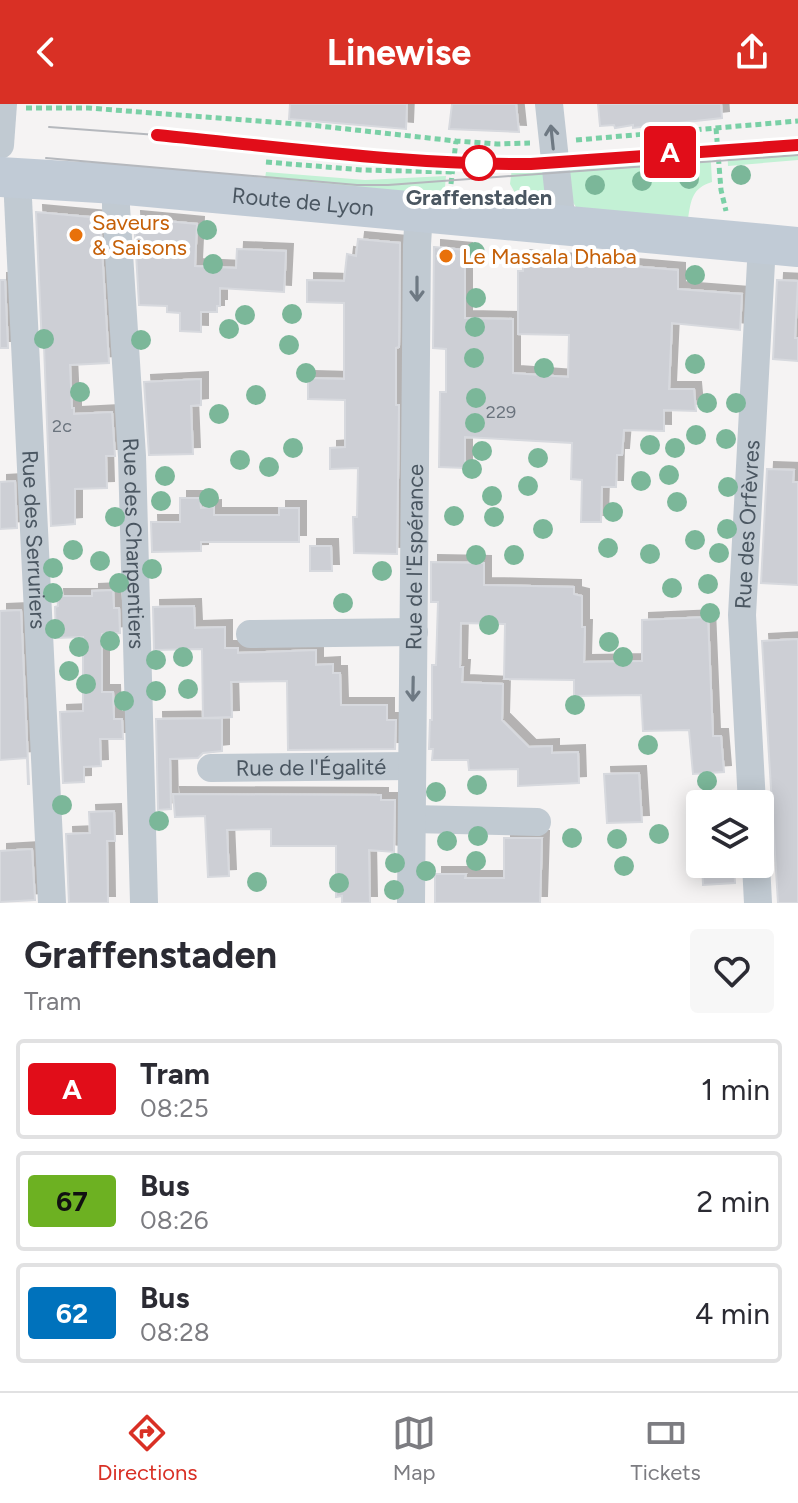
<!DOCTYPE html>
<meta charset="utf-8">
<style>
body{margin:0;font-family:Figtree,sans-serif;background:#f7f7f7;color:#2b2b33;height:100vh;display:flex;flex-direction:column;font-size:30px;white-space:nowrap}
*{box-sizing:border-box;margin:0}
p{font-size:26px;color:#7c7c81}
.icon{flex:none;width:44px;height:44px;fill:none;stroke:currentColor;stroke-width:2;stroke-linecap:round;stroke-linejoin:round}
.map{position:relative;height:799px;overflow:hidden}
.drawer{display:flex;flex-direction:column;background:#fff;flex:1}
.drawer>*{flex:none}
.badge{padding:0 16px;border-radius:6px;font-size:28px;line-height:52px}
.tools{position:absolute;left:686px;top:686px;display:grid;gap:16px}
.tools a{display:grid;place-items:center;width:88px;height:88px;border-radius:8px;background:#fff;box-shadow:0 4px 20px #0003;font-size:40px}
.map>.badge{position:absolute;translate:-50% -50%;box-shadow:0 0 0 4px #fff}
.round{display:grid;place-items:center;flex:none;width:84px;height:84px;border-radius:8px;background:#f7f7f7}
.overview{display:flex;align-items:center;justify-content:space-between;height:136px;padding:0 24px}
h1{font-size:38px;font-weight:700;line-height:60px}
ul{padding:0;list-style:none}
li{display:flex;align-items:center;gap:24px;height:100px;margin:0 16px 12px;padding:0 8px;border:4px solid #e1e1e2;border-radius:8px}
li div{flex:1}
li b{display:block;font-size:30px}
li em{font-style:normal}
li .badge{min-width:88px;font-weight:700;text-align:center}
header{display:flex;justify-content:space-between;align-items:center;height:104px;padding:0 24px;background:#d93025;color:#fff;font-size:36px;font-weight:700}
.tab-bar{display:flex;justify-content:space-around;align-items:center;height:112px;border-top:2px solid #e1e1e2;background:#fff;font-size:22px;color:#7c7c81}
.tab-bar a{display:grid;justify-items:center;gap:4px}
.tab-bar .active{color:#d93025}
.map>svg:first-child{display:block}
</style>
<header><svg class="icon" aria-label="back" viewBox="0 0 24 24"><path d="M15 5l-7 7 7 7"/></svg>Linewise<svg class="icon" aria-label="share" viewBox="0 0 24 24"><path d="M12 15V3M7 8l5-5 5 5M5 13v7h14v-7"/></svg></header>
<div class="map">
<svg width="798" height="799" viewBox="0 0 798 799">
<defs>
<filter id="shadow"><feDropShadow dx="7" dy="-7" stdDeviation="0" flood-color="#0004"/></filter>
</defs>
<rect width="100%" height="100%" fill="#f5f3f3"/>
<path fill="#c3f1d5" d="M268 34 448 52 447 63 266 47Z
M798 34V56L728 62 727 39Z
M710 41 712 78C692 84 691 96 688 115L576 103 572 97 567 52Z
M544 54 548 97 545 103 524 105 510 80 513 55Z
M266 68 365 76 446 72 445 83 439 96 264 80Z"/>
<path fill="#cdcfd5" stroke="#d7d9de" stroke-width="2" filter="url(#shadow)" d="M290 0H407L406 25 289 15Z
M452 0H516L519 28 449 25Z
M598 0H721L722 14 633 24V21L615 24 614 21 600 22Z
M36 108 100 114 109 259 70 261 72 304H74V310L112 308 115 352H106L107 384 75 385V420L51 422 44 242H42Z
M134 114 197 120 195 162 236 164 237 145 286 147 284 188 220 184V202H217V208H201V228L180 227V209L167 208V202L139 201Z
M358 135 400 139 399 243 396 244V301H399L397 450 354 449 353 413H357L358 364 330 365V344L345 343V296L308 295V274L344 275V199L307 198V176L344 177 347 150 356 152Z
M434 143 465 146V214L513 215V269L568 273 569 231 518 230V167H523V153L678 166V185L742 190 740 226 672 219 669 285H694L696 307 664 306V327L624 326 622 351H617L616 383H602L601 418H581L582 376 571 375 572 339 465 333V364L439 363 440 288H446V245L433 244Z
M0 176H5L8 244H0Z
M777 176 798 177 795 234H798V257L773 255Z
M201 275V301L191 302 193 350 149 351 144 278Z
M767 365 794 366 793 378H798V481L761 479Z
M15 377 17 424 0 425V378Z
M180 394H200L201 404 214 403V411H279V404H299V438H201V447L152 448 151 418H180Z
M310 442H331L332 467H310Z
M431 458 484 459V481L574 483V490L582 492V523H585L584 558 642 557V516L708 513 713 632H721L724 668 693 670 689 626 643 627 641 591 574 592V576L504 575 505 520 461 519 460 563H463L462 578 503 580 502 616 529 643 552 642V649L578 648 579 679 518 682V665L469 666 468 656H432L433 645H429L430 616H432V561H436L438 498H431Z
M113 486 114 504H119L120 529 102 530V588H113L114 615H122L123 635H100L101 662 84 663V678L63 679 60 608 83 607V533L56 534 55 503 58 502 57 492H92V487Z
M194 502 195 524 225 523V544H238V549L316 546V561L333 560V569H340L341 601H387V616H396L395 645 288 646 287 577 231 578 232 613 203 614 202 545 154 546 153 503Z
M21 506 29 680H28L27 654 0 656V507Z
M798 535V799H778L762 537Z
M222 614V647L203 649 198 654 170 655 171 705 158 706 156 615Z
M639 669 642 718 607 719 604 670Z
M173 690 381 691V696H395L394 748 369 746 370 799H342V792L336 793V742H271V725L227 726 229 772 208 773 205 712 175 713Z
M114 707 115 737H107L108 799H69L66 730 90 729 89 708Z
M504 734H542L540 799H435V770H466L465 774H504Z
M32 745 35 796 0 798V747Z
M702 760H734L735 779 703 781Z"/>
<g fill="none" stroke-linecap="round" stroke-linejoin="round">
<path stroke="#7ad0a6" stroke-width="5" stroke-dasharray="6 4" stroke-linecap="butt" d="M26 4H88L310 21 456 37 497 40 530 39
M716 24 721 86 726 107
M576 36 798 17
M266 58 363 66 452 68
M451 80 456 37"/>
<g stroke="#c1cad2" stroke-width="28">
<path d="M549 0 562 121"/>
<path d="M0 41 3 0"/>
<path id="s1" d="M17 74 52 799"/>
<path id="s2" d="M116 80V103L132 352 144 799"/>
<path d="M250 530 414 528"/>
<path id="s3" d="M211 664 412 662"/>
<path id="s4" d="M752 700 742 511 762 140"/>
<path d="M412 715 537 718"/>
<path d="M756 760 758 799"/>
<path id="s5" d="M411 799 417 141 419 107"/>
</g>
<path stroke="#c1cbd6" stroke-width="40" id="s6" d="M0 73 116 80 798 143"/>
<path stroke="#b5b8bd" stroke-width="2" d="M49 23 157 31 453 58 535 59
M46 54 357 81H388L798 51"/>
</g>
<g fill="#7bb799">
<circle cx="741" cy="71" r="10"/>
<circle cx="689" cy="75" r="10"/>
<circle cx="642" cy="77" r="10"/>
<circle cx="595" cy="81" r="10"/>
<circle cx="207" cy="126" r="10"/>
<circle cx="475" cy="148" r="10"/>
<circle cx="213" cy="160" r="10"/>
<circle cx="695" cy="171" r="10"/>
<circle cx="476" cy="194" r="10"/>
<circle cx="292" cy="210" r="10"/>
<circle cx="245" cy="211" r="10"/>
<circle cx="475" cy="223" r="10"/>
<circle cx="229" cy="225" r="10"/>
<circle cx="44" cy="235" r="10"/>
<circle cx="141" cy="236" r="10"/>
<circle cx="289" cy="241" r="10"/>
<circle cx="474" cy="254" r="10"/>
<circle cx="695" cy="260" r="10"/>
<circle cx="544" cy="264" r="10"/>
<circle cx="306" cy="269" r="10"/>
<circle cx="80" cy="288" r="10"/>
<circle cx="256" cy="291" r="10"/>
<circle cx="476" cy="294" r="10"/>
<circle cx="707" cy="299" r="10"/>
<circle cx="736" cy="299" r="10"/>
<circle cx="219" cy="310" r="10"/>
<circle cx="475" cy="319" r="10"/>
<circle cx="696" cy="331" r="10"/>
<circle cx="726" cy="335" r="10"/>
<circle cx="650" cy="341" r="10"/>
<circle cx="293" cy="344" r="10"/>
<circle cx="675" cy="344" r="10"/>
<circle cx="482" cy="347" r="10"/>
<circle cx="538" cy="354" r="10"/>
<circle cx="240" cy="356" r="10"/>
<circle cx="269" cy="363" r="10"/>
<circle cx="472" cy="365" r="10"/>
<circle cx="669" cy="371" r="10"/>
<circle cx="165" cy="372" r="10"/>
<circle cx="641" cy="377" r="10"/>
<circle cx="528" cy="382" r="10"/>
<circle cx="728" cy="383" r="10"/>
<circle cx="492" cy="392" r="10"/>
<circle cx="209" cy="394" r="10"/>
<circle cx="161" cy="397" r="10"/>
<circle cx="677" cy="398" r="10"/>
<circle cx="613" cy="408" r="10"/>
<circle cx="454" cy="412" r="10"/>
<circle cx="115" cy="413" r="10"/>
<circle cx="494" cy="413" r="10"/>
<circle cx="543" cy="425" r="10"/>
<circle cx="727" cy="425" r="10"/>
<circle cx="695" cy="436" r="10"/>
<circle cx="608" cy="444" r="10"/>
<circle cx="73" cy="446" r="10"/>
<circle cx="719" cy="449" r="10"/>
<circle cx="650" cy="450" r="10"/>
<circle cx="476" cy="451" r="10"/>
<circle cx="514" cy="451" r="10"/>
<circle cx="100" cy="457" r="10"/>
<circle cx="53" cy="464" r="10"/>
<circle cx="152" cy="465" r="10"/>
<circle cx="382" cy="467" r="10"/>
<circle cx="119" cy="479" r="10"/>
<circle cx="708" cy="480" r="10"/>
<circle cx="672" cy="484" r="10"/>
<circle cx="53" cy="489" r="10"/>
<circle cx="343" cy="499" r="10"/>
<circle cx="710" cy="509" r="10"/>
<circle cx="489" cy="521" r="10"/>
<circle cx="55" cy="525" r="10"/>
<circle cx="110" cy="537" r="10"/>
<circle cx="609" cy="538" r="10"/>
<circle cx="79" cy="543" r="10"/>
<circle cx="183" cy="553" r="10"/>
<circle cx="623" cy="553" r="10"/>
<circle cx="156" cy="556" r="10"/>
<circle cx="69" cy="567" r="10"/>
<circle cx="86" cy="580" r="10"/>
<circle cx="188" cy="585" r="10"/>
<circle cx="156" cy="587" r="10"/>
<circle cx="124" cy="597" r="10"/>
<circle cx="575" cy="601" r="10"/>
<circle cx="648" cy="641" r="10"/>
<circle cx="707" cy="677" r="10"/>
<circle cx="477" cy="681" r="10"/>
<circle cx="436" cy="688" r="10"/>
<circle cx="62" cy="701" r="10"/>
<circle cx="159" cy="717" r="10"/>
<circle cx="659" cy="730" r="10"/>
<circle cx="478" cy="732" r="10"/>
<circle cx="572" cy="734" r="10"/>
<circle cx="617" cy="735" r="10"/>
<circle cx="447" cy="737" r="10"/>
<circle cx="476" cy="757" r="10"/>
<circle cx="395" cy="759" r="10"/>
<circle cx="624" cy="762" r="10"/>
<circle cx="426" cy="767" r="10"/>
<circle cx="257" cy="778" r="10"/>
<circle cx="339" cy="779" r="10"/>
<circle cx="394" cy="786" r="10"/>
</g>
<defs><path id="oneway-shaft" d="M-6 0H5M1.5-3L5.5 0L1.5 3" fill="none" stroke-width="1.6" stroke-linecap="round" stroke-linejoin="round" transform="scale(2)"/></defs>
<g stroke="#6e7983">
<use href="#oneway-shaft" transform="translate(552 33) rotate(-96)"/>
<use href="#oneway-shaft" transform="translate(417 185) rotate(90)"/>
<use href="#oneway-shaft" transform="translate(413 585) rotate(91)"/>
</g>
<g fill="none" stroke-linecap="round" stroke-linejoin="round">
<g stroke="#fff" stroke-width="18">
<path id="line" d="M157 31C281 43 406 61 531 60L798 41"/>
</g>
<use href="#line" stroke="#e10d19" stroke-width="12"/>
</g>
<circle fill="#fff" stroke="#e10d19" stroke-width="4" cx="479" cy="59" r="16"/>
<g fill="#e8710a" stroke="#fff" stroke-width="3">
<circle cx="76" cy="131" r="8"/>
<circle cx="446" cy="152" r="8"/>
</g>
<g text-anchor="middle" stroke-width="8" stroke-linejoin="round" paint-order="stroke">
<g font-size="18" fill="#6b747e">
<text x="501" y="314">229</text>
<text x="62" y="328">2c</text>
</g>
<g font-size="22" font-weight="bold" fill="#4a5661" stroke="#fff">
<text x="479" y="101">Graffenstaden</text>
</g>
<g font-size="22" fill="#4a5661" stroke="#fff">
<text dy="8" stroke="none"><textPath href="#s6" startOffset="304">Route de Lyon</textPath></text>
<text dy="8" stroke="none"><textPath href="#s4" startOffset="280">Rue des Orfèvres</textPath></text>
<text dy="8" stroke="none"><textPath href="#s1" startOffset="362">Rue des Serruriers</textPath></text>
<text dy="8" stroke="none"><textPath href="#s2" startOffset="360">Rue des Charpentiers</textPath></text>
<text dy="8" stroke="none"><textPath href="#s5" startOffset="346">Rue de l'Espérance</textPath></text>
<text dy="8" stroke="none"><textPath href="#s3" startOffset="100">Rue de l'Égalité</textPath></text>
</g>
<g font-size="22" fill="#c56008" stroke="#fff" text-anchor="start">
<text x="92" y="126">Saveurs<tspan x="92" dy="25">&amp; Saisons</tspan></text>
<text x="462" y="160">Le Massala Dhaba</text>
</g>
</g>
</svg>
<div class="tools">
<a><svg class="icon" aria-label="layers" viewBox="0 0 24 24"><path d="M12 4l9 5-9 5-9-5zM3 14l9 5 9-5"/></svg></a>
</div>
<b class="badge" style="left:670px;top:48px;background:#e10d19;color:#fff">A</b>
</div>
<section class="drawer">
<div class="overview"><div><h1>Graffenstaden</h1><p>Tram</p></div><a class="round"><svg class="icon" aria-label="heart" viewBox="0 0 24 24"><path d="M12 20l-8-8c-3-5 5-10 8-4 3-6 11-1 8 4z"/></svg></a></div>
<ul>
<li><span class="badge" style="background:#e10d19;color:#fff">A</span><div><b>Tram</b><p>08:25</p></div><em>1 min</em></li>
<li><span class="badge" style="background:#6db122;color:#111">67</span><div><b>Bus</b><p>08:26</p></div><em>2 min</em></li>
<li><span class="badge" style="background:#0072bc;color:#fff">62</span><div><b>Bus</b><p>08:28</p></div><em>4 min</em></li>
</ul>
</section>
<nav class="tab-bar">
<a class="active"><svg class="icon" aria-label="directions" viewBox="0 0 24 24"><path d="M12 3l9 9-9 9-9-9zM9 14v-3h6M13 9l2 2-2 2"/></svg>Directions</a>
<a><svg class="icon" aria-label="map" viewBox="0 0 24 24"><path d="M3 6l6-2 6 2 6-2v14l-6 2-6-2-6 2zM9 4v14M15 6v14"/></svg>Map</a>
<a><svg class="icon" aria-label="tickets" viewBox="0 0 24 24"><path d="M3 7h18v10H3zM15 7v10"/></svg>Tickets</a>
</nav>
